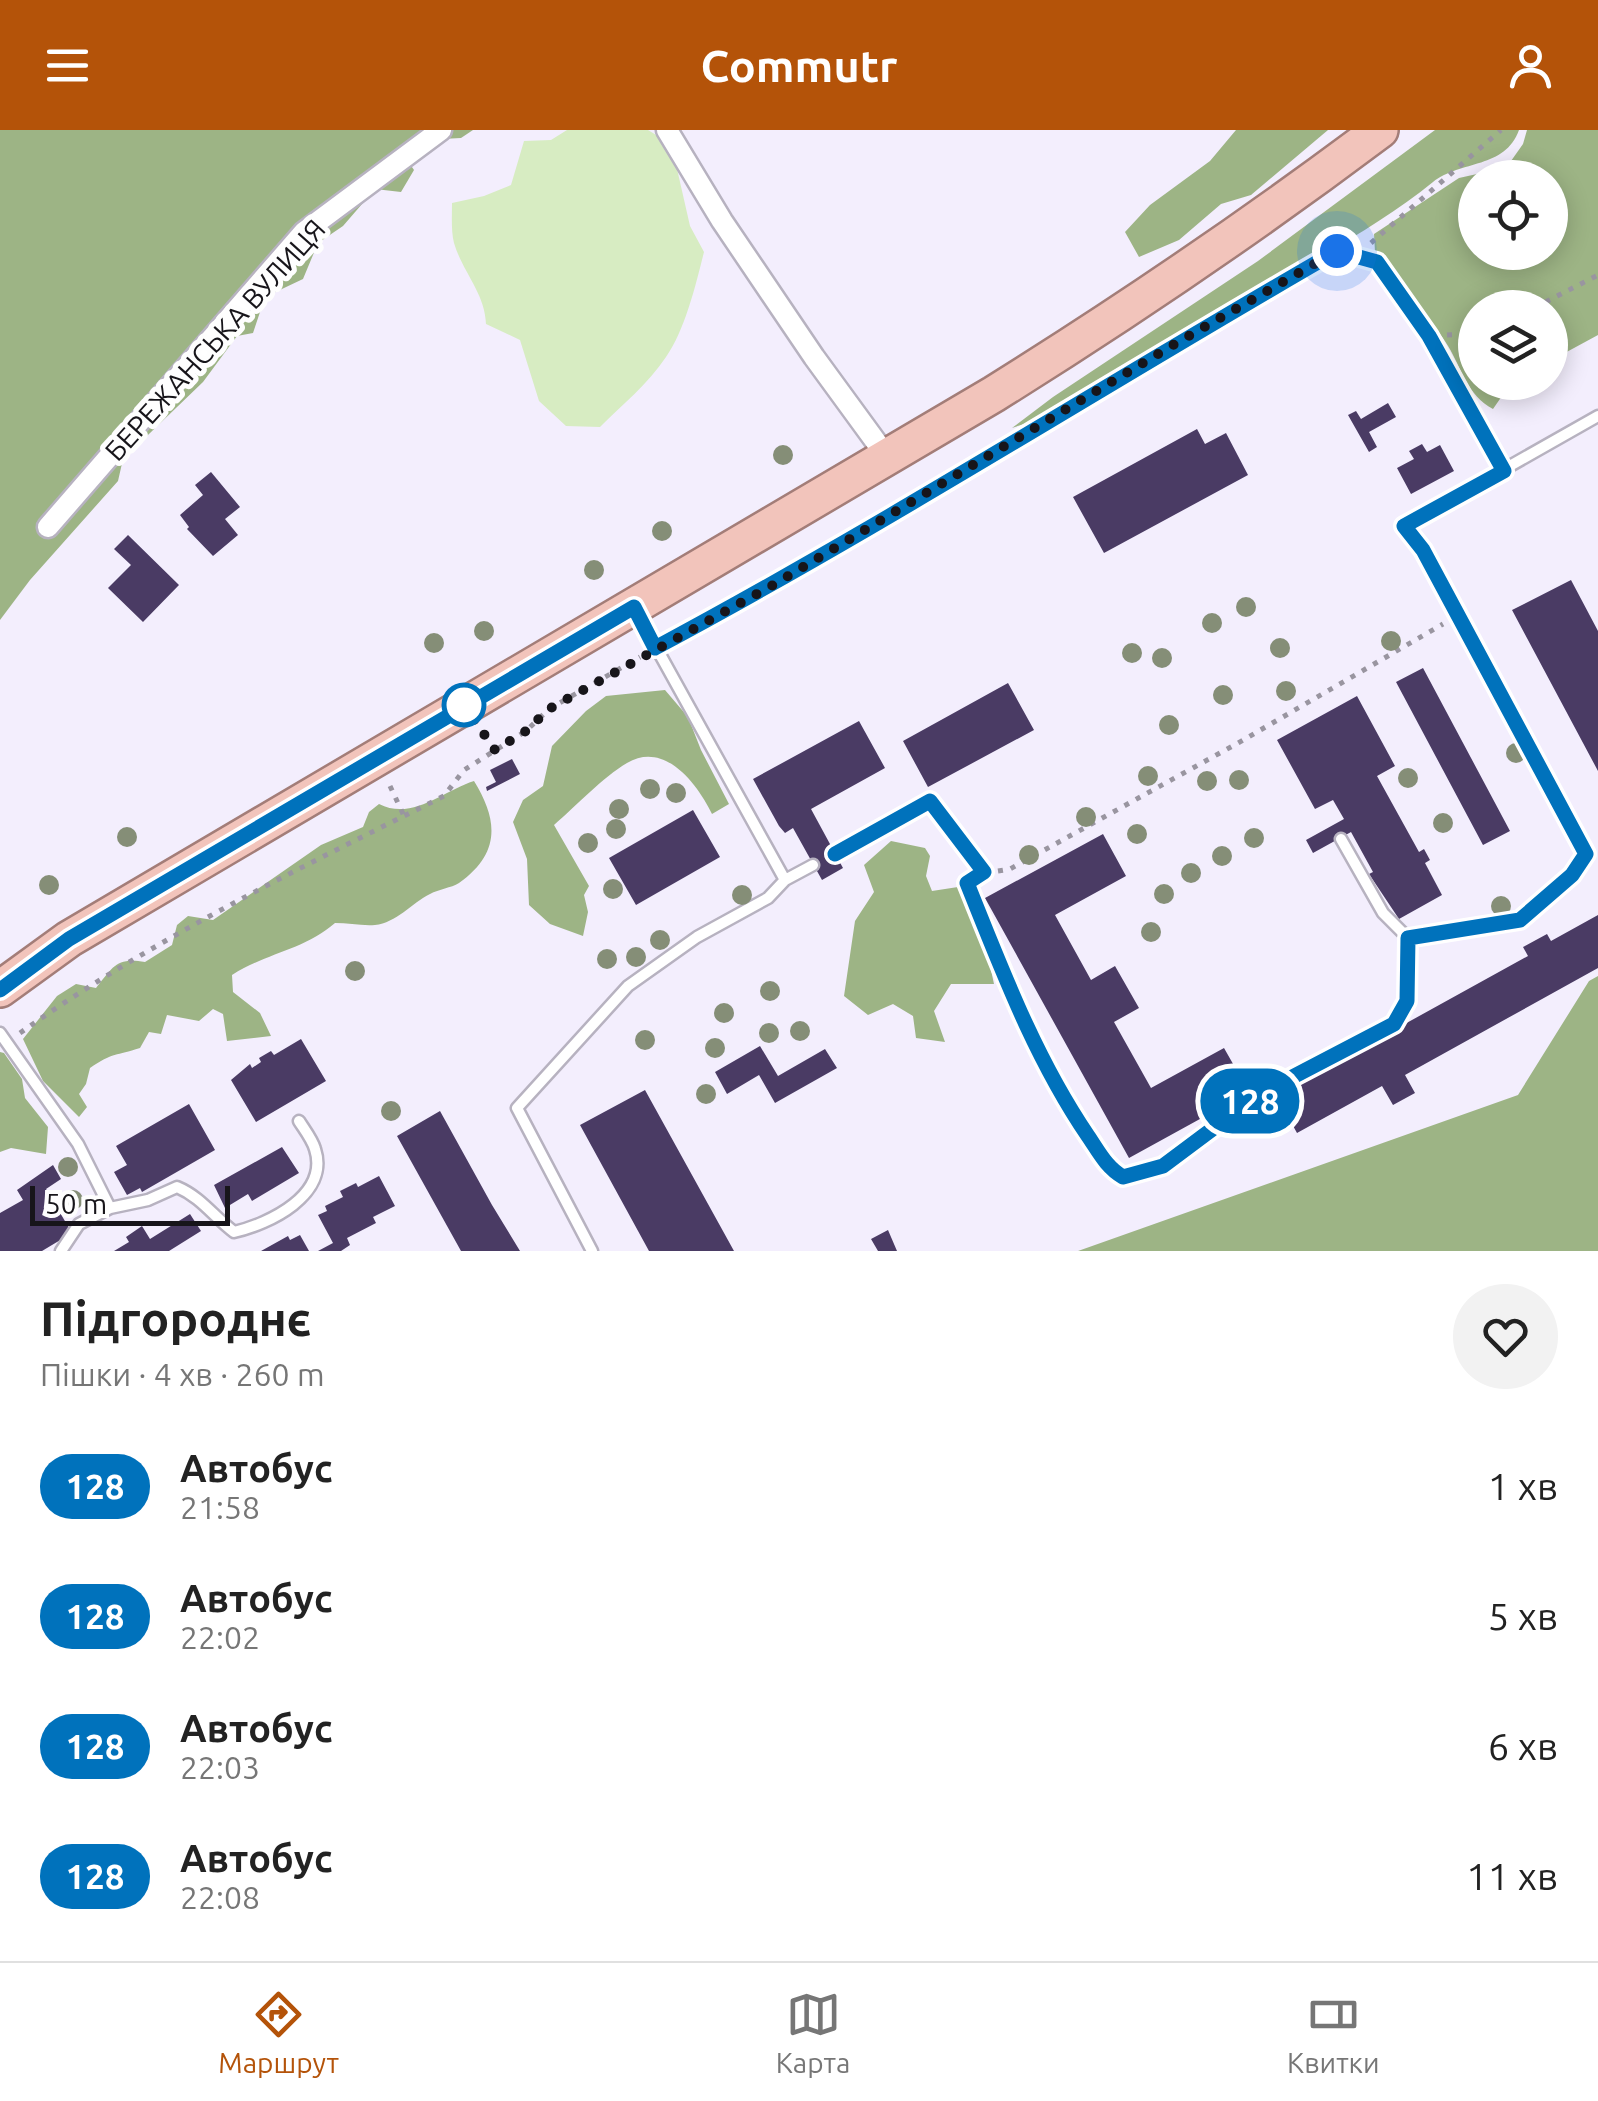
<!DOCTYPE html>
<html lang="uk">
<meta charset="utf-8">
<style>
body{margin:0;font-family:Ubuntu,sans-serif;background:#f2f2f2;color:#222;height:100vh;display:flex;flex-direction:column;font-size:38px;white-space:nowrap}
*{box-sizing:border-box;margin:0}
p{font-size:32px;color:#767676}
.icon{flex:none;width:55px;height:55px;fill:none;stroke:currentColor;stroke-width:2;stroke-linecap:round;stroke-linejoin:round}
.map{position:relative;height:1121px;overflow:hidden}
.side{display:flex;flex-direction:column;background:#fff;flex:1}
.side>*{flex:none}
.badge{padding:0 20px;border-radius:32px;font-size:35px;line-height:65px}
.fabs{position:absolute;left:1458px;top:30px;display:grid;gap:20px}
.fabs a{display:grid;place-items:center;width:110px;height:110px;border-radius:50%;background:#fff;box-shadow:0 5px 25px #0003;font-size:50px}
.scale{position:absolute;left:30px;bottom:25px;width:200px;box-sizing:border-box;padding-left:10px;border:5px solid #17151a;border-top:0;font-size:28px;line-height:35px;white-space:nowrap;color:#17151a;-webkit-text-stroke:8px #fefefe;paint-order:stroke}
.you{position:absolute;width:50px;height:50px;margin:-25px;border:8px solid #fff;border-radius:50%;background:#1a73e8;box-shadow:0 0 0 15px #1a73e833}
.map>.badge{position:absolute;translate:-50% -50%;box-shadow:0 0 0 5px #fff}
.round{display:grid;place-items:center;flex:none;width:105px;height:105px;border-radius:52px;background:#f2f2f2}
.summary{display:flex;align-items:center;justify-content:space-between;height:170px;padding:0 40px}
h1{font-size:48px;font-weight:600;line-height:75px}
ul{padding:0;list-style:none}
li{display:flex;align-items:center;gap:30px;height:130px;padding:0 40px}
li div{flex:1}
li b{display:block;font-size:38px}
li em{font-style:normal}
li .badge{min-width:110px;font-weight:700;text-align:center}
header{display:flex;justify-content:space-between;align-items:center;height:130px;padding:0 40px;background:#b45309;color:#fff;font-size:45px;font-weight:600}
.tab-bar{display:flex;justify-content:space-around;align-items:center;height:140px;border-top:2px solid #e0e0e0;background:#fff;font-size:28px;color:#767676}
.tab-bar a{display:grid;justify-items:center;gap:5px}
.tab-bar .current{color:#b45309}
.map>svg:first-child{display:block}
</style>
<header><svg class="icon" aria-label="menu" viewBox="0 0 24 24"><path d="M4 6h16M4 12h16M4 18h16"/></svg>Commutr<svg class="icon" aria-label="person" viewBox="0 0 24 24"><circle cx="12" cy="8" r="4"/><path d="M4 21q1-7 8-7t8 7"/></svg></header>
<div class="map">
<svg width="1598" height="1121" viewBox="0 0 1598 1121">
<rect width="100%" height="100%" fill="#f3eefd"/>
<path fill="#d7ecc2" d="M567 0H648L661 8 675 30 690 96 704 122C696 154 685 200 666 227 648 254 622 275 600 297L566 296 539 271 520 210 486 194C485 163 463 143 454 113 451 101 452 86 452 73L484 66 511 55 524 11 551 10Z"/>
<path fill="#9db485" fill-rule="evenodd" d="M0 0H473L461 8 422 10 403 24 414 40 401 62 375 59 343 96 318 113 303 149 265 167 253 203 237 206 203 252 123 329 118 351 30 450 0 490Z
M1236 0H1328L1251 65 1221 74 1179 110 1139 127 1125 102 1150 75 1210 31Z
M1435 0H1519C1505 39 1461 30 1433 52 1360 111 1266 154 1184 201 1141 226 1100 261 1055 283 1042 289 1026 293 1012 298L1053 267 1258 131Z
M1527 0H1598V205L1550 231V178H1475V252L1511 253 1493 279C1467 265 1462 239 1448 216 1435 194 1418 179 1404 159 1393 145 1389 133 1375 122L1374 104 1459 48 1495 40 1511 31 1523 14ZM1475 48H1550V122H1475Z
M665 560 688 587 701 620 729 674 712 684C698 655 665 610 627 633 603 647 576 676 554 695L589 756 584 765 588 782 583 806 550 794 529 775 527 729 513 692 523 670 543 656 552 616 586 581 606 566Z
M474 651C498 690 501 723 459 753 451 758 439 759 430 764 412 773 396 793 375 795 362 796 348 793 335 793 304 820 266 823 232 845L233 862 260 883 271 906 227 911 223 884 213 879 199 891 167 885 161 904 149 902 140 918C116 926 113 922 90 938L86 954 79 964 87 977 79 987 43 951 23 909 57 866 76 854 96 858C113 837 116 827 145 832L172 815 177 795 188 786 213 790 321 715 363 697 369 682 379 674C412 691 443 661 474 651Z
M891 711 925 718 930 726 926 746 932 761 958 757 988 826 994 854H951L934 881 945 912 916 908 913 886 893 874 868 885 844 866 855 791 874 762 864 735Z
M1598 846V1121H1078L1518 965 1589 851Z
M0 922 4 923 22 949 25 968 48 997 46 1024 11 1018 0 1022Z"/>
<path fill="#4a3b64" d="M1388 273 1396 287 1369 302 1377 317 1369 322 1348 285 1356 281 1361 289Z
M1197 299 1205 314 1226 303 1248 345 1104 423 1073 367Z
M1422 314 1427 322 1440 315 1454 341 1411 364 1397 338 1414 329 1409 321Z
M211 342 240 377 225 389 238 405 213 426 187 399 189 397 180 385 203 365 195 355Z
M128 405 179 455 143 492 108 458 131 435 114 419Z
M1571 450 1598 501V641L1512 480Z
M1423 538 1510 701 1483 715 1396 552Z
M1008 553 1034 600 928 657 903 611Z
M1357 566 1395 636 1377 646 1419 722 1424 719 1430 730 1425 733 1442 765 1399 789 1369 744 1373 742 1351 702 1313 723 1306 710 1344 689 1333 670 1315 679 1277 610Z
M859 591 885 638 811 679 843 738 822 750 793 698 785 703 779 696 753 649Z
M512 629 520 644 487 661 486 657 496 652 490 640Z
M693 680 720 727 636 775 609 728Z
M1103 704 1126 746 1055 785 1091 850 1115 836 1139 878 1114 892 1151 958 1224 918 1249 962 1129 1028 985 768Z
M1598 785V838L1405 945 1415 963 1393 975 1382 956 1297 1003 1276 965 1528 826 1523 817 1547 804 1551 811Z
M301 909 326 951 256 992 231 950 250 934 252 938 261 932 259 928 271 921 274 925Z
M760 916 778 946 825 919 837 938 775 973 759 945 727 964 715 942Z
M645 960 734 1121H649L580 995Z
M189 974 215 1020 142 1062 140 1058 127 1065 114 1042 127 1035 116 1016Z
M440 981 492 1075 520 1121H461L397 1006Z
M282 1017 299 1043 252 1071 248 1064 225 1078 214 1055Z
M53 1035 61 1049 46 1059 72 1103 42 1121H0V1083L23 1070 17 1060Z
M379 1046 395 1076 373 1087 376 1093 347 1108 350 1115 341 1121H318L333 1113 318 1085 327 1081 325 1076 343 1067 340 1061 356 1053 358 1057Z
M190 1084 201 1101 169 1121H114L129 1112 126 1107 142 1096 150 1109Z
M888 1100 897 1121H878L871 1109Z
M300 1105 309 1121H261L288 1106 290 1110Z"/>
<g fill="none" stroke-linecap="round" stroke-linejoin="round">
<g stroke="#b7b2c0" stroke-width="15">
<path id="service" d="M655 518C887 394 1109 252 1337 121L1377 132 1429 206 1504 341
M1341 709 1383 783 1408 808
M835 724 930 671 983 743 967 753C1003 840 1035 928 1088 1006 1099 1022 1106 1037 1123 1047L1163 1036 1258 965 1394 894 1407 871 1408 808 1520 790 1572 745 1586 724 1423 420 1404 396 1598 286
M785 750 813 735
M0 903 78 1014 110 1078 148 1070 177 1057C201 1067 214 1087 234 1102 269 1094 330 1065 315 1019 312 1009 304 999 299 991
M61 1121 79 1094 110 1078
M592 1121 517 978 628 856 697 807 768 768 785 750 636 481"/>
</g>
<g stroke="#b7b2c0" stroke-width="25">
<path id="minor" d="M667 0 722 91 814 227 887 327
M48 397 304 102 441 0"/>
</g>
<g stroke="#a37d78" stroke-width="40">
<path id="trunk" d="M0 859 69 809 994 264C1127 181 1255 94 1380 0"/>
</g>
<path stroke="#9995a0" stroke-width="5" stroke-dasharray="5 8" stroke-linecap="butt" d="M1371 113 1501 0
M1534 178 1598 145
M1447 205 1475 204
M390 656 404 686
M998 741 1010 739 1238 613 1443 494
M20 903C151 810 300 738 444 666L464 640 526 601 549 579 640 527"/>
<use href="#service" stroke="#fff" stroke-width="10"/>
<use href="#minor" stroke="#fff" stroke-width="20"/>
<use href="#trunk" stroke="#f2c4bb" stroke-width="35"/>
</g>
<g fill="#858e77">
<circle cx="783" cy="325" r="10"/>
<circle cx="662" cy="401" r="10"/>
<circle cx="594" cy="440" r="10"/>
<circle cx="1246" cy="477" r="10"/>
<circle cx="1212" cy="493" r="10"/>
<circle cx="484" cy="501" r="10"/>
<circle cx="1391" cy="511" r="10"/>
<circle cx="434" cy="513" r="10"/>
<circle cx="1280" cy="518" r="10"/>
<circle cx="1132" cy="523" r="10"/>
<circle cx="1162" cy="528" r="10"/>
<circle cx="1286" cy="561" r="10"/>
<circle cx="1223" cy="565" r="10"/>
<circle cx="1169" cy="595" r="10"/>
<circle cx="1516" cy="623" r="10"/>
<circle cx="1148" cy="646" r="10"/>
<circle cx="1408" cy="648" r="10"/>
<circle cx="1239" cy="650" r="10"/>
<circle cx="1207" cy="651" r="10"/>
<circle cx="650" cy="659" r="10"/>
<circle cx="676" cy="663" r="10"/>
<circle cx="619" cy="679" r="10"/>
<circle cx="1086" cy="687" r="10"/>
<circle cx="1443" cy="693" r="10"/>
<circle cx="616" cy="699" r="10"/>
<circle cx="1137" cy="704" r="10"/>
<circle cx="127" cy="707" r="10"/>
<circle cx="1254" cy="708" r="10"/>
<circle cx="588" cy="713" r="10"/>
<circle cx="1029" cy="725" r="10"/>
<circle cx="1222" cy="726" r="10"/>
<circle cx="1191" cy="743" r="10"/>
<circle cx="49" cy="755" r="10"/>
<circle cx="613" cy="759" r="10"/>
<circle cx="1164" cy="764" r="10"/>
<circle cx="742" cy="765" r="10"/>
<circle cx="1501" cy="776" r="10"/>
<circle cx="1151" cy="802" r="10"/>
<circle cx="660" cy="810" r="10"/>
<circle cx="636" cy="827" r="10"/>
<circle cx="607" cy="829" r="10"/>
<circle cx="355" cy="841" r="10"/>
<circle cx="770" cy="861" r="10"/>
<circle cx="724" cy="883" r="10"/>
<circle cx="800" cy="901" r="10"/>
<circle cx="769" cy="903" r="10"/>
<circle cx="645" cy="910" r="10"/>
<circle cx="715" cy="918" r="10"/>
<circle cx="706" cy="964" r="10"/>
<circle cx="391" cy="981" r="10"/>
<circle cx="68" cy="1037" r="10"/>
<circle cx="73" cy="1070" r="10"/>
</g>
<g fill="none" stroke-linecap="round" stroke-linejoin="round">
<g stroke="#fff" stroke-width="22">
<path id="line" d="M0 860 69 809 634 477 655 518C887 394 1109 252 1337 121L1377 132 1429 206 1504 341 1404 396 1423 420 1586 724 1572 745 1520 790 1408 808 1407 871 1394 894 1258 965 1163 1036 1123 1047C1106 1037 1099 1022 1088 1006 1035 928 1002 840 967 753L984 742 930 671 835 724"/>
</g>
<use href="#line" stroke="#0072bc" stroke-width="15"/>
<path stroke="#17151a" stroke-width="10" stroke-dasharray="0 18" d="M464 575 495 620 526 601 549 579 773 455 1173 215 1337 121"/>
</g>
<circle fill="#fff" stroke="#0072bc" stroke-width="5" cx="464" cy="575" r="20"/>
<g text-anchor="middle" stroke-width="10" stroke-linejoin="round" paint-order="stroke">
<g font-size="28" fill="#17151a" stroke="#fefefe">
<text transform="translate(215 210) rotate(-48)" y="10">БЕРЕЖАНСЬКА ВУЛИЦЯ</text>
</g>
</g>
</svg>
<div class="fabs">
<a><svg class="icon" aria-label="locate" viewBox="0 0 24 24"><circle cx="12" cy="12" r="6"/><path d="M12 2v4M12 18v4M2 12h4M18 12h4"/></svg></a>
<a><svg class="icon" aria-label="layers" viewBox="0 0 24 24"><path d="M12 4l9 5-9 5-9-5zM3 14l9 5 9-5"/></svg></a>
</div>
<div class="scale">50 m</div>
<div class="you" style="left:1337px;top:121px"></div>
<b class="badge" style="left:1250px;top:971px;background:#0072bc;color:#fff">128</b>
</div>
<section class="side">
<div class="summary"><div><h1>Підгороднє</h1><p>Пішки · 4 хв · 260 m</p></div><a class="round"><svg class="icon" aria-label="heart" viewBox="0 0 24 24"><path d="M12 20l-8-8c-3-5 5-10 8-4 3-6 11-1 8 4z"/></svg></a></div>
<ul>
<li><span class="badge" style="background:#0072bc;color:#fff">128</span><div><b>Автобус</b><p>21:58</p></div><em>1 хв</em></li>
<li><span class="badge" style="background:#0072bc;color:#fff">128</span><div><b>Автобус</b><p>22:02</p></div><em>5 хв</em></li>
<li><span class="badge" style="background:#0072bc;color:#fff">128</span><div><b>Автобус</b><p>22:03</p></div><em>6 хв</em></li>
<li><span class="badge" style="background:#0072bc;color:#fff">128</span><div><b>Автобус</b><p>22:08</p></div><em>11 хв</em></li>
</ul>
</section>
<nav class="tab-bar">
<a class="current"><svg class="icon" aria-label="directions" viewBox="0 0 24 24"><path d="M12 3l9 9-9 9-9-9zM9 14v-3h6M13 9l2 2-2 2"/></svg>Маршрут</a>
<a><svg class="icon" aria-label="map" viewBox="0 0 24 24"><path d="M3 6l6-2 6 2 6-2v14l-6 2-6-2-6 2zM9 4v14M15 6v14"/></svg>Карта</a>
<a><svg class="icon" aria-label="tickets" viewBox="0 0 24 24"><path d="M3 7h18v10H3zM15 7v10"/></svg>Квитки</a>
</nav>
